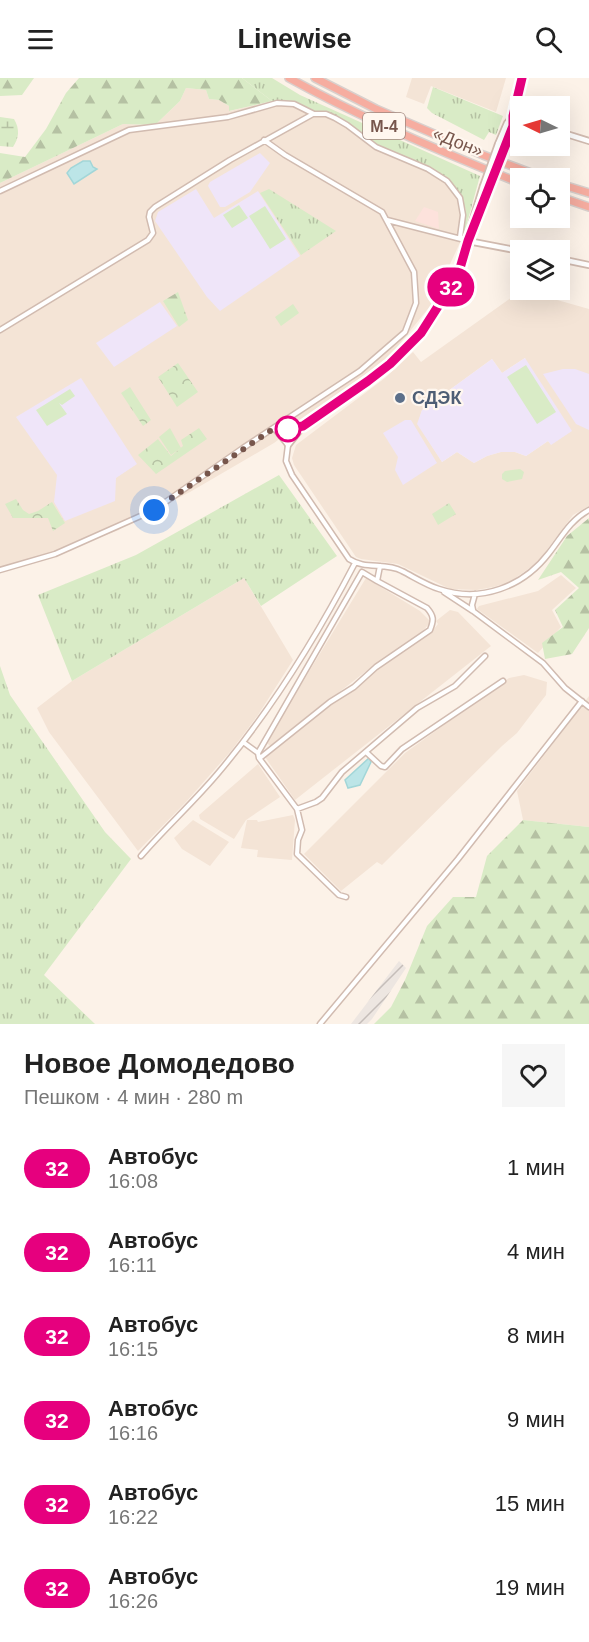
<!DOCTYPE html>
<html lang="ru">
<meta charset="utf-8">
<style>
body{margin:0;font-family:Arial,sans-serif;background:#f6f6f6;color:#222;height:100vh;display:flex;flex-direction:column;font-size:22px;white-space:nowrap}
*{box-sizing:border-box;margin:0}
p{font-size:20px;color:#767676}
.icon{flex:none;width:33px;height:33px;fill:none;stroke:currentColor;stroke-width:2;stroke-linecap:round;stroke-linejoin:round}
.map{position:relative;height:946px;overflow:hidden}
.sheet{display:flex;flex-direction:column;background:#fff;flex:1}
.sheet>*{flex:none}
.badge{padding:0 12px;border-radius:20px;font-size:21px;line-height:39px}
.needle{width:39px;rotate:275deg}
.buttons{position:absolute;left:510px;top:18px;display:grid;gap:12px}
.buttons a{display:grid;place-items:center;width:60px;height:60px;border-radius:0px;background:#fff;box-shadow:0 6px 24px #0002;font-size:30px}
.you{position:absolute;width:30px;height:30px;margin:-15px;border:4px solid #fff;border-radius:50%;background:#1a73e8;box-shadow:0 0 0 9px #1a73e833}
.map>.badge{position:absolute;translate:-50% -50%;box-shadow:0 0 0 3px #fff}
.round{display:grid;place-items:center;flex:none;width:63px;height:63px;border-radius:0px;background:#f6f6f6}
.summary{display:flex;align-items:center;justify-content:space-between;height:102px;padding:0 24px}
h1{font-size:28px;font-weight:600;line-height:45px}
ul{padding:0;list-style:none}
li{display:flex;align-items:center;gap:18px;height:84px;padding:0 24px}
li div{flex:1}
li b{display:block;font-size:22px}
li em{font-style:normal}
li .badge{min-width:66px;font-weight:700;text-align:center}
header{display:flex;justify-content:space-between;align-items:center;height:78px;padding:0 24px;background:#fff;font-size:27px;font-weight:600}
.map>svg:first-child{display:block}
</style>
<header><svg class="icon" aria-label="menu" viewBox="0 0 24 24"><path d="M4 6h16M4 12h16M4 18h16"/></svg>Linewise<svg class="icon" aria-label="search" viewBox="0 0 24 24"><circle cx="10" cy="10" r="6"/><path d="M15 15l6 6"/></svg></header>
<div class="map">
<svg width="589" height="946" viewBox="0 0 589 946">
<defs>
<pattern id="industrial-furrows" width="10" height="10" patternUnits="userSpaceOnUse" patternTransform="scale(1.5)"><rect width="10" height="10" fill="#ede6e1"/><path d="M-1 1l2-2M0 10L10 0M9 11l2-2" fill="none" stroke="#c5bdb9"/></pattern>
<pattern id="grass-tufts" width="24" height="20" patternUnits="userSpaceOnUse" patternTransform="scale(1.5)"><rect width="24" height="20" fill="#d9ebc6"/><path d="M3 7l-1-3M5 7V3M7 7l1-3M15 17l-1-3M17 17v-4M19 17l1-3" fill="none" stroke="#b5c1a3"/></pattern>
<pattern id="forest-firs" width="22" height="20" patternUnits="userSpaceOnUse" patternTransform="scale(1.5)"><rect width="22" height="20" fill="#d9ebc6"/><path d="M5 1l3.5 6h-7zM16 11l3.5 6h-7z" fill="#b5c1a3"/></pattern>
<pattern id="wetland-marsh" width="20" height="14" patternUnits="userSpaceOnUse" patternTransform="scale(1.5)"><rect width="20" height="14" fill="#d9ebc6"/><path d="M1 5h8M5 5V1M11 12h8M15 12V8" fill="none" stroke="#b5c1a3"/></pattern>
<pattern id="park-crowns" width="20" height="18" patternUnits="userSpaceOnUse" patternTransform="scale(1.5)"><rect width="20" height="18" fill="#d9ebc6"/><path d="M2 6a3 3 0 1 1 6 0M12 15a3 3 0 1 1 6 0" fill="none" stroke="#b5c1a3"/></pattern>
</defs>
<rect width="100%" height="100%" fill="#fcf2e8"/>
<path fill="#f4e4d6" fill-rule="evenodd" d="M412 0H506L496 34 431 8 424 26 406 19Z
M186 10 206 12 209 21 219 22 229 28 230 33 272 23 294 25 335 40 427 91 458 114 466 132 462 155 464 156 431 227 390 278 274 365 190 414 124 447 119 452 45 480 0 492V105L123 46 155 47 180 23Z
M522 212 589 231V428L573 437 537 485 508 505 493 509 477 512 450 511 398 486 361 481 356 479 294 387 292 380 296 367 385 300 413 274 421 284ZM525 280 551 366 548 363 526 378 515 374H501L487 378 474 385 457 374 442 384 418 346 422 332 492 281 502 295Z
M561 497 576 510 552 532 561 549 538 575 477 531 479 528 538 513Z
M244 500 293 582 258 637 231 673 186 724 138 773 49 654 37 630 72 603Z
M366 500 420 533 431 544 416 560 374 587 270 668 266 664Z
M450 532 458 534 491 568 295 722 265 679 396 576 433 552 438 546 436 543Z
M524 597 547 604 546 617 517 655 502 668 382 787 377 784 341 813 304 776 405 675 509 600Z
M589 618V749L523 742 517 713Z
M258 686 280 719 246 742 234 761 200 741 199 737Z
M293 737 295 742 292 782 257 779 258 772 241 770 247 742H257L258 744Z
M193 742 229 764 210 788 182 771 174 760Z"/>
<path fill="#fde2dc" d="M424 129 438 134 439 151 415 143Z"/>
<path fill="url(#industrial-furrows)" d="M399 883 406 890 372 941 367 946H351Z"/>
<path fill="#efe5f9" d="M260 75 270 85 250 114 225 129H220L208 108 210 104Z
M196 111 214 140 258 113 300 178 220 233 207 219 155 143 158 134Z
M160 224 177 248 114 289 96 265Z
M525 280 572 353 551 367 548 363 526 378 515 374H501L487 378 474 385 457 374 442 384 417 346 422 332 492 281 502 295Z
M563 291H575L589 296V352L576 346 543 296Z
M81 300 137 386 116 400 115 423 65 443 54 424 57 397 16 339Z
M405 342H411L437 385 403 407 395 392 398 379 383 355Z"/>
<path fill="url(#grass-tufts)" d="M242 0H272L300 17 480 98 464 156H462L466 132 458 114 427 91 407 85 335 40 317 35 294 25 272 23Z
M433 9 503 38 496 57 489 54 484 62 432 35 427 30Z
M269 111 336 153 301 177 260 115Z
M279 397 337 478 261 528 244 500 72 603 38 517 136 477Z
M0 588 10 617 105 754 131 781 44 897 95 946H0Z"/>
<path fill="url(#forest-firs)" d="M0 0H34L22 17 0 18Z
M79 0H242L272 23 229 33V28L219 22 209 21 206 12 186 10 180 23 155 47 123 46 0 105V75L25 79 46 51 66 15Z
M178 214 188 242 179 249 163 223Z
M589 440V550L572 576 545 581 542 565 563 549 555 532 579 510 561 494 538 502 567 458Z
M523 742 589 749V946H374L391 929 405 902 427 848 453 819H476L487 778Z"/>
<path fill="url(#wetland-marsh)" d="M0 39 14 41C20 51 19 60 13 69L0 68Z"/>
<path fill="url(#park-crowns)" d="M178 285 198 314 177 329 158 299Z
M130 309 151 342 143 348 121 315Z
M199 350 207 361 156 396 138 377 158 361 171 378 183 368 181 362Z
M16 421 23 432 29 436 38 433 52 424 65 445 53 453 48 440H13L5 426Z
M449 425 456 436 438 447 432 436Z"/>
<path fill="#d9ebc6" d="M239 127 248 140 232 150 223 137Z
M265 128 286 161 270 171 249 138Z
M293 226 299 235 281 248 275 239Z
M526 287 556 334 537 346 507 299Z
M70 311 75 318 62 327 59 325 67 336 47 348 36 332Z
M170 350 181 370 171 377 159 359Z
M520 391 524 394 522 401 507 404 502 401V396L505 393Z"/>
<path fill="#bce5e7" stroke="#a2d6d8" stroke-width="1.5" d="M83 83H90L93 89 97 91 74 106 67 95 71 90Z
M369 680 371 684 360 707 348 710 345 702Z"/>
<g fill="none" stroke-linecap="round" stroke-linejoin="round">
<g stroke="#d1bbb0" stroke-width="7">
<path id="minor" d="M0 113 129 52 228 39 277 25 294 26 314 36H326L335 40 347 47 376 69 428 91 447 103 460 120 463 137 460 159 468 163
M387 142 461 161
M0 252 148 162 153 155 149 139 150 134 155 129 230 82 313 36
M274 350 288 367 286 383 292 397 349 481C365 492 385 484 402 493 414 499 426 507 439 511 481 525 523 509 549 475 561 460 570 442 589 432
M0 492 55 476 154 432 243 370 360 293 405 254 416 225 414 194 382 134 285 77 264 62
M444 514 473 533 543 585 565 610 589 629
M473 532 472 527 475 516
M243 664 258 675
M366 674 381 688 385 689 402 671 503 603
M260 680 330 624 354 609 376 589 430 552C434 542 434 538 427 530L377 503
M297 731 316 724 322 720 342 694 417 630 455 608 485 578
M141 778C166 749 194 724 219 694 272 631 317 558 355 485
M346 819 339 817 297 776 298 762 302 752 297 731 259 680 258 675 362 494 377 503 380 488
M320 946 458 781 582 623"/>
</g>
<g stroke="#d1bbb0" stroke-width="8">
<path id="tertiary" d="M560 54 589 63
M498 66 507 45 513 38
M506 67C514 45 516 23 522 0
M470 151 483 108
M468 163 520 173
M560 181 589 187
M288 367 303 348 368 303 390 286 421 255 458 197 468 163 490 111"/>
</g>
<g stroke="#d9d0cd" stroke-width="10">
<path id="motorway" d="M289 0C363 41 441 74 520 105
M315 0 376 31 483 77 544 100
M560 106 589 115
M560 119 589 129"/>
</g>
<use href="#minor" stroke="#fff" stroke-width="4"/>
<use href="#tertiary" stroke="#fff" stroke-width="4.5"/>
<use href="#motorway" stroke="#f6ada0" stroke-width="7"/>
<g stroke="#d1bbb0" stroke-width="8" stroke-linecap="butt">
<path id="tertiary-bridge" d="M483 108 498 66
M490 111 506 67"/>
</g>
<use href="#tertiary-bridge" stroke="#fff" stroke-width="4.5"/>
</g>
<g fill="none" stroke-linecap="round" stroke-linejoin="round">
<g stroke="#fff" stroke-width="14">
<path id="line" d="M288 351 303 348 368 303 390 286 421 255 458 197 468 163 513 48V38L522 0"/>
</g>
<use href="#line" stroke="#e6007e" stroke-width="9"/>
<path stroke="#77564c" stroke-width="6" stroke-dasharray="0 10.8" d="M154 432 286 342 288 351"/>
</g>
<circle fill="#5c6f8a" stroke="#fff7ef" stroke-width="2" cx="400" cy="320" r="6"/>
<circle fill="#fff" stroke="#e6007e" stroke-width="3" cx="288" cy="351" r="12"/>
<g text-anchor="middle" stroke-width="4.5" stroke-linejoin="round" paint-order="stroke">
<rect fill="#fff7ef" stroke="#a0867d" stroke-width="1.5" x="363" y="35" width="42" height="26" rx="4.5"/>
<g font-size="16" font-weight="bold" fill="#77564c">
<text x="384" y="54">М-4</text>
</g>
<g font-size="18" fill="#77564c" stroke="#fff7ef">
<text transform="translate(458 64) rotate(22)" y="6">«Дон»</text>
</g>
<g font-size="18" font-weight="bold" fill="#4e5e75" stroke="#fff7ef" text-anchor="start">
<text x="412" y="326">СДЭК</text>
</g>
</g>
</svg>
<div class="buttons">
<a><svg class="needle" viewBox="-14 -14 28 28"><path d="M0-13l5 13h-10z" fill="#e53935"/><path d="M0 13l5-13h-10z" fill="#767676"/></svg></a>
<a><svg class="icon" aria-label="locate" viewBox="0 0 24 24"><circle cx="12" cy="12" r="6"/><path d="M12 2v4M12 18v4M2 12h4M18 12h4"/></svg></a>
<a><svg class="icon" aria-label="layers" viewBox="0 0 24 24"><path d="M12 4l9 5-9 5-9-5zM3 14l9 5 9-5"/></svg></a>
</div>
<div class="you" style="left:154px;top:432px"></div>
<b class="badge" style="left:451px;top:209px;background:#e6007e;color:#fff">32</b>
</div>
<section class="sheet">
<div class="summary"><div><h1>Новое Домодедово</h1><p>Пешком · 4 мин · 280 m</p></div><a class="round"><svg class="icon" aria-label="heart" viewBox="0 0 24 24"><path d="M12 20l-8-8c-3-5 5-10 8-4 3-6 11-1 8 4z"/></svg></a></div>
<ul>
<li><span class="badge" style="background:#e6007e;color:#fff">32</span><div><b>Автобус</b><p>16:08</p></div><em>1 мин</em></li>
<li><span class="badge" style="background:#e6007e;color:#fff">32</span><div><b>Автобус</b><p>16:11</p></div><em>4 мин</em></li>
<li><span class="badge" style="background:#e6007e;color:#fff">32</span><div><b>Автобус</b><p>16:15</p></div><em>8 мин</em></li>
<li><span class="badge" style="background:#e6007e;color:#fff">32</span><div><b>Автобус</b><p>16:16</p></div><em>9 мин</em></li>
<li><span class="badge" style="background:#e6007e;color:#fff">32</span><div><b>Автобус</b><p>16:22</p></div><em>15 мин</em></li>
<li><span class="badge" style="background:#e6007e;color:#fff">32</span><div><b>Автобус</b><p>16:26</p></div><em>19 мин</em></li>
</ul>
</section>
